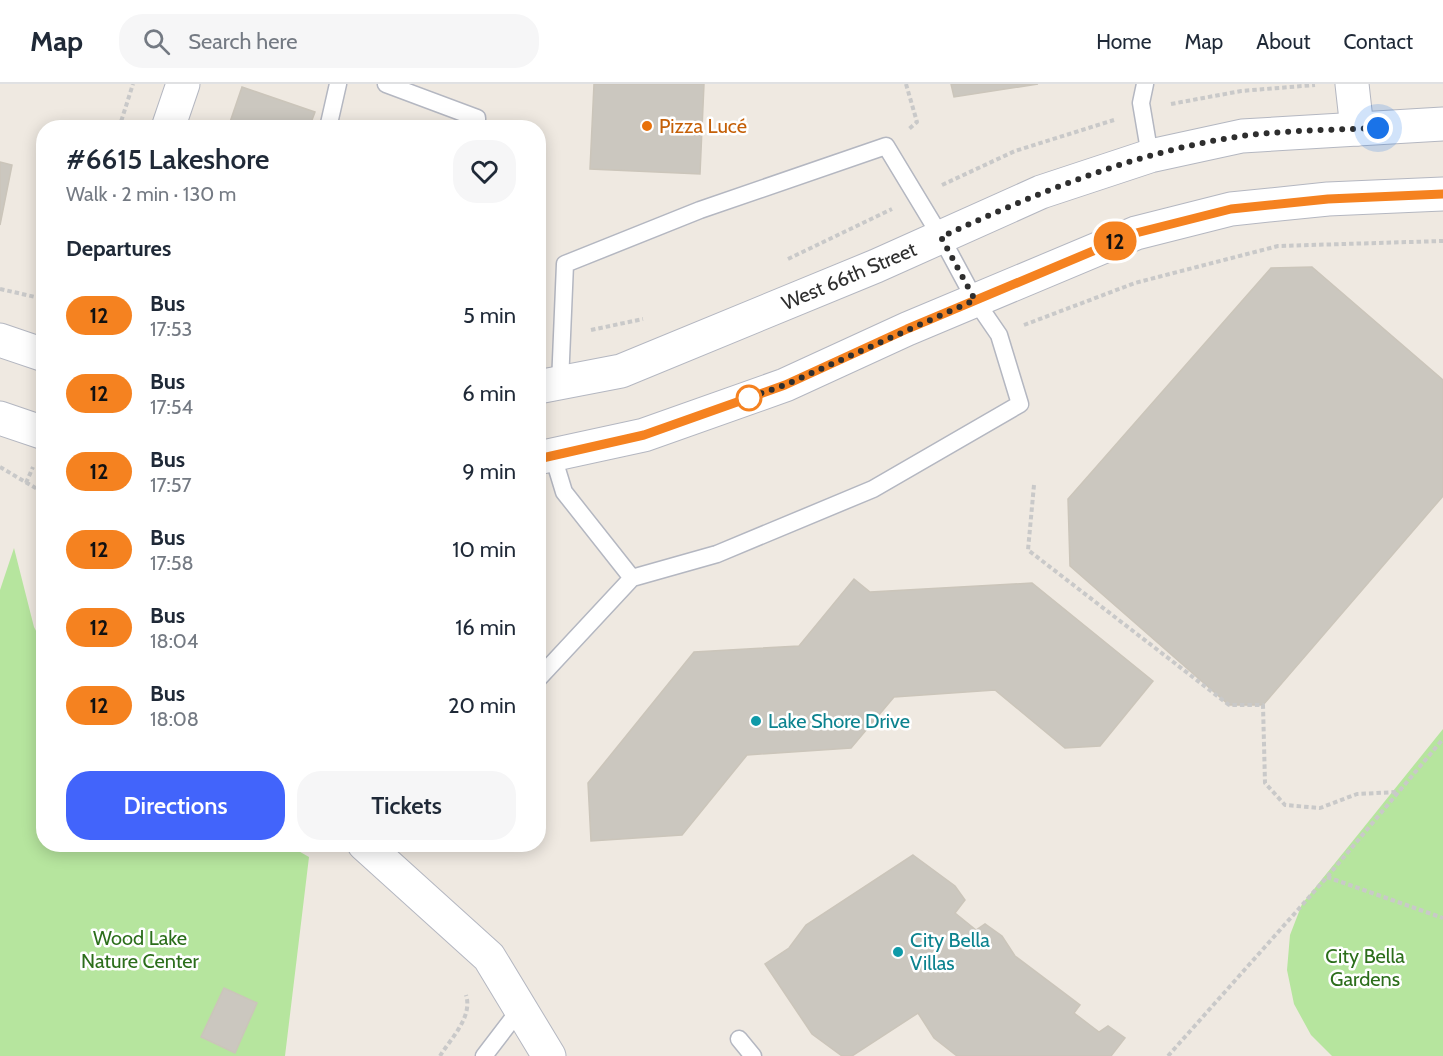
<!DOCTYPE html>
<meta charset="utf-8">
<style>
body{margin:0;font-family:Cabin,sans-serif;background:#f6f6f7;color:#1f2937;height:100vh;display:flex;flex-direction:column;font-size:22px;white-space:nowrap}
*{box-sizing:border-box;margin:0}
p{font-size:20px;color:#747a83}
.icon{flex:none;width:33px;height:33px;fill:none;stroke:currentColor;stroke-width:2;stroke-linecap:round;stroke-linejoin:round}
.map{position:relative;flex:1;overflow:hidden}
.drawer{position:absolute;left:36px;top:36px;width:510px;height:732px;display:flex;flex-direction:column;background:#fff;border-radius:24px;box-shadow:0 3px 15px #0003}
.drawer>*{flex:none}
.badge{padding:0 12px;border-radius:20px;font-size:21px;line-height:39px}
.you{position:absolute;width:30px;height:30px;margin:-15px;border:4px solid #fff;border-radius:50%;background:#1a73e8;box-shadow:0 0 0 9px #1a73e833}
.map>.badge{position:absolute;translate:-50% -50%;box-shadow:0 0 0 3px #fff}
h2{padding:0 30px;font-size:22px;line-height:54px}
.round{display:grid;place-items:center;flex:none;width:63px;height:63px;border-radius:24px;background:#f6f6f7}
.head{display:flex;align-items:center;justify-content:space-between;height:102px;padding:0 30px}
h1{font-size:28px;font-weight:600;line-height:45px}
.cta{display:flex;gap:12px;margin-top:auto;padding:12px 30px}
.cta a{flex:1;height:69px;border-radius:24px;background:#4264fb;color:#fff;font-size:24px;font-weight:600;line-height:69px;text-align:center}
.cta a+a{background:#f6f6f7;color:#1f2937}
ul{padding:0;list-style:none}
li{display:flex;align-items:center;gap:18px;height:78px;padding:0 30px}
li div{flex:1}
li b{display:block;font-size:22px}
li em{font-style:normal}
li .badge{min-width:66px;font-weight:700;text-align:center}
header{display:flex;align-items:center;gap:36px;box-sizing:border-box;height:84px;padding:0 30px;background:#fff;border-bottom:2px solid #e0e1e3}
header strong{font-size:28px}
nav{display:flex;gap:33px;margin-inline-start:auto;font-size:21px}
.search{width:420px;height:54px;background:#f6f6f7;display:flex;align-items:center;gap:15px;box-sizing:border-box;padding:0 21px;border-radius:24px;color:#747a83;font-size:22px}
.map>svg:first-child{display:block}
</style>
<header>
<strong>Map</strong>
<div class="search"><svg class="icon" aria-label="search" viewBox="0 0 24 24"><circle cx="10" cy="10" r="6"/><path d="M15 15l6 6"/></svg>Search here</div>
<nav><a>Home</a><a>Map</a><a>About</a><a>Contact</a></nav>
</header>
<div class="map">
<svg width="1443" height="972" viewBox="0 0 1443 972">
<rect width="100%" height="100%" fill="#efe9e1"/>
<path fill="#b6e59e" d="M14 464 34 543 43 560 44 760H286L309 773 285 972H0V506Z
M1443 645V972H1332L1311 951 1294 920 1287 886 1290 851 1302 820Z"/>
<path fill="#cbc7bf" stroke="#cbc5ba" stroke-width="1.5" d="M594 0H704L700 90 590 85Z
M951 0H1038L954 13Z
M242 3 315 28 309 44H228Z
M358 38H440V44H358Z
M0 78 12 81 0 141Z
M1312 183 1443 296V412L1263 621H1229L1070 482 1068 415 1271 184Z
M854 495 870 508 1032 499 1153 597 1100 662 1065 664 995 606 894 613 851 664 747 671 682 751 591 757 588 699 694 568 799 562Z
M913 771 955 802 965 816 955 829 976 846 985 840 1002 852 1015 872 1080 921 1074 929 1099 948 1108 942 1125 954 1111 972H957L934 954 918 929 852 972H842L812 950 765 880 789 864 806 841Z
M224 904 257 919 235 969 201 953Z"/>
<g fill="none" stroke-linecap="round" stroke-linejoin="round">
<g stroke="#b4b7c1" stroke-width="19">
<path id="service" d="M386 0 477 34V44
M1145 0 1141 19 1150 72
M328 44 338 0
M553 372 564 408 632 494
M538 595 632 494 717 470 873 405 1020 320 999 251 975 216 941 153 886 62 700 126 565 180 560 299
M739 955 753 972
M484 972 520 925"/>
</g>
<g stroke="#b4b7c1" stroke-width="35">
<path id="minor" d="M1352 0 1357 45
M364 760 489 873 549 972"/>
</g>
<g stroke="#b4b7c1" stroke-width="35">
<path id="tertiary" d="M168 44 183 0"/>
</g>
<g stroke="#b4b7c1" stroke-width="35">
<path id="secondary" d="M0 256 44 271
M538 303 621 287 876 182 1041 108 1150 72 1242 52 1443 40
M0 334 44 349
M538 374 644 351 785 301 907 245 1136 149 1231 125 1328 115 1443 110"/>
</g>
<path stroke="#c9c9c9" stroke-width="4" stroke-dasharray="4.5 3" stroke-linecap="butt" d="M906 0 917 38 909 45
M1171 20 1241 7 1315 1
M119 44 133 0
M942 101 1015 67 1114 36
M788 175 892 125
M0 205 44 215
M1024 241 1135 199 1278 162 1443 157
M591 246 643 235
M0 383 44 409
M26 399 33 383
M1034 401 1028 466 1229 621H1263L1265 699 1285 721 1320 724 1357 710 1398 708
M1327 793 1443 834
M440 972C451 954 473 933 466 911
M1168 972 1327 793 1443 655"/>
<use href="#service" stroke="#fff" stroke-width="16"/>
<use href="#minor" stroke="#fff" stroke-width="33"/>
<use href="#tertiary" stroke="#fff" stroke-width="33"/>
<use href="#secondary" stroke="#fff" stroke-width="33"/>
</g>
<g fill="none" stroke-linecap="round" stroke-linejoin="round">
<g stroke="#fff" stroke-width="14">
<path id="line" d="M538 375 644 351 785 301 907 245 1136 149 1231 125 1328 115 1443 110"/>
</g>
<use href="#line" stroke="#f58220" stroke-width="9"/>
<path stroke="#2e2e2e" stroke-width="6" stroke-dasharray="0 10.8" d="M749 314 745 315 785 301 975 216 941 153C1037 109 1137 67 1242 52 1287 46 1333 46 1378 44"/>
</g>
<circle fill="#e8710a" stroke="#fff" stroke-width="2" cx="647" cy="42" r="6"/>
<circle fill="#fff" stroke="#f58220" stroke-width="3" cx="749" cy="314" r="12"/>
<g fill="#0f9aa8" stroke="#fff" stroke-width="2">
<circle cx="756" cy="637" r="6"/>
<circle cx="898" cy="868" r="6"/>
</g>
<g text-anchor="middle" stroke-width="5" stroke-linejoin="round" paint-order="stroke">
<g font-size="20" fill="#c56008" stroke="#fff" text-anchor="start">
<text x="659" y="49">Pizza Lucé</text>
</g>
<g font-size="20" fill="#2e2e2e" stroke="#fff">
<text transform="translate(849 192) rotate(-23)" y="7">West 66th Street</text>
</g>
<g font-size="20" fill="#0d838f" stroke="#fff" text-anchor="start">
<text x="768" y="644">Lake Shore Drive</text>
<text x="910" y="863">City Bella<tspan x="910" dy="23">Villas</tspan></text>
</g>
<g font-size="20" fill="#2c6e1b" stroke="#fff">
<text x="140" y="861">Wood Lake<tspan x="140" dy="23">Nature Center</tspan></text>
<text x="1365" y="879">City Bella<tspan x="1365" dy="23">Gardens</tspan></text>
</g>
</g>
</svg>
<div class="you" style="left:1378px;top:44px"></div>
<b class="badge" style="left:1115px;top:157px;background:#f58220;color:#111">12</b>
<section class="drawer">
<div class="head"><div><h1>#6615 Lakeshore</h1><p>Walk · 2 min · 130 m</p></div><a class="round"><svg class="icon" aria-label="heart" viewBox="0 0 24 24"><path d="M12 20l-8-8c-3-5 5-10 8-4 3-6 11-1 8 4z"/></svg></a></div>
<h2>Departures</h2>
<ul>
<li><span class="badge" style="background:#f58220;color:#111">12</span><div><b>Bus</b><p>17:53</p></div><em>5 min</em></li>
<li><span class="badge" style="background:#f58220;color:#111">12</span><div><b>Bus</b><p>17:54</p></div><em>6 min</em></li>
<li><span class="badge" style="background:#f58220;color:#111">12</span><div><b>Bus</b><p>17:57</p></div><em>9 min</em></li>
<li><span class="badge" style="background:#f58220;color:#111">12</span><div><b>Bus</b><p>17:58</p></div><em>10 min</em></li>
<li><span class="badge" style="background:#f58220;color:#111">12</span><div><b>Bus</b><p>18:04</p></div><em>16 min</em></li>
<li><span class="badge" style="background:#f58220;color:#111">12</span><div><b>Bus</b><p>18:08</p></div><em>20 min</em></li>
</ul>
<div class="cta"><a>Directions</a><a>Tickets</a></div>
</section>
</div>
